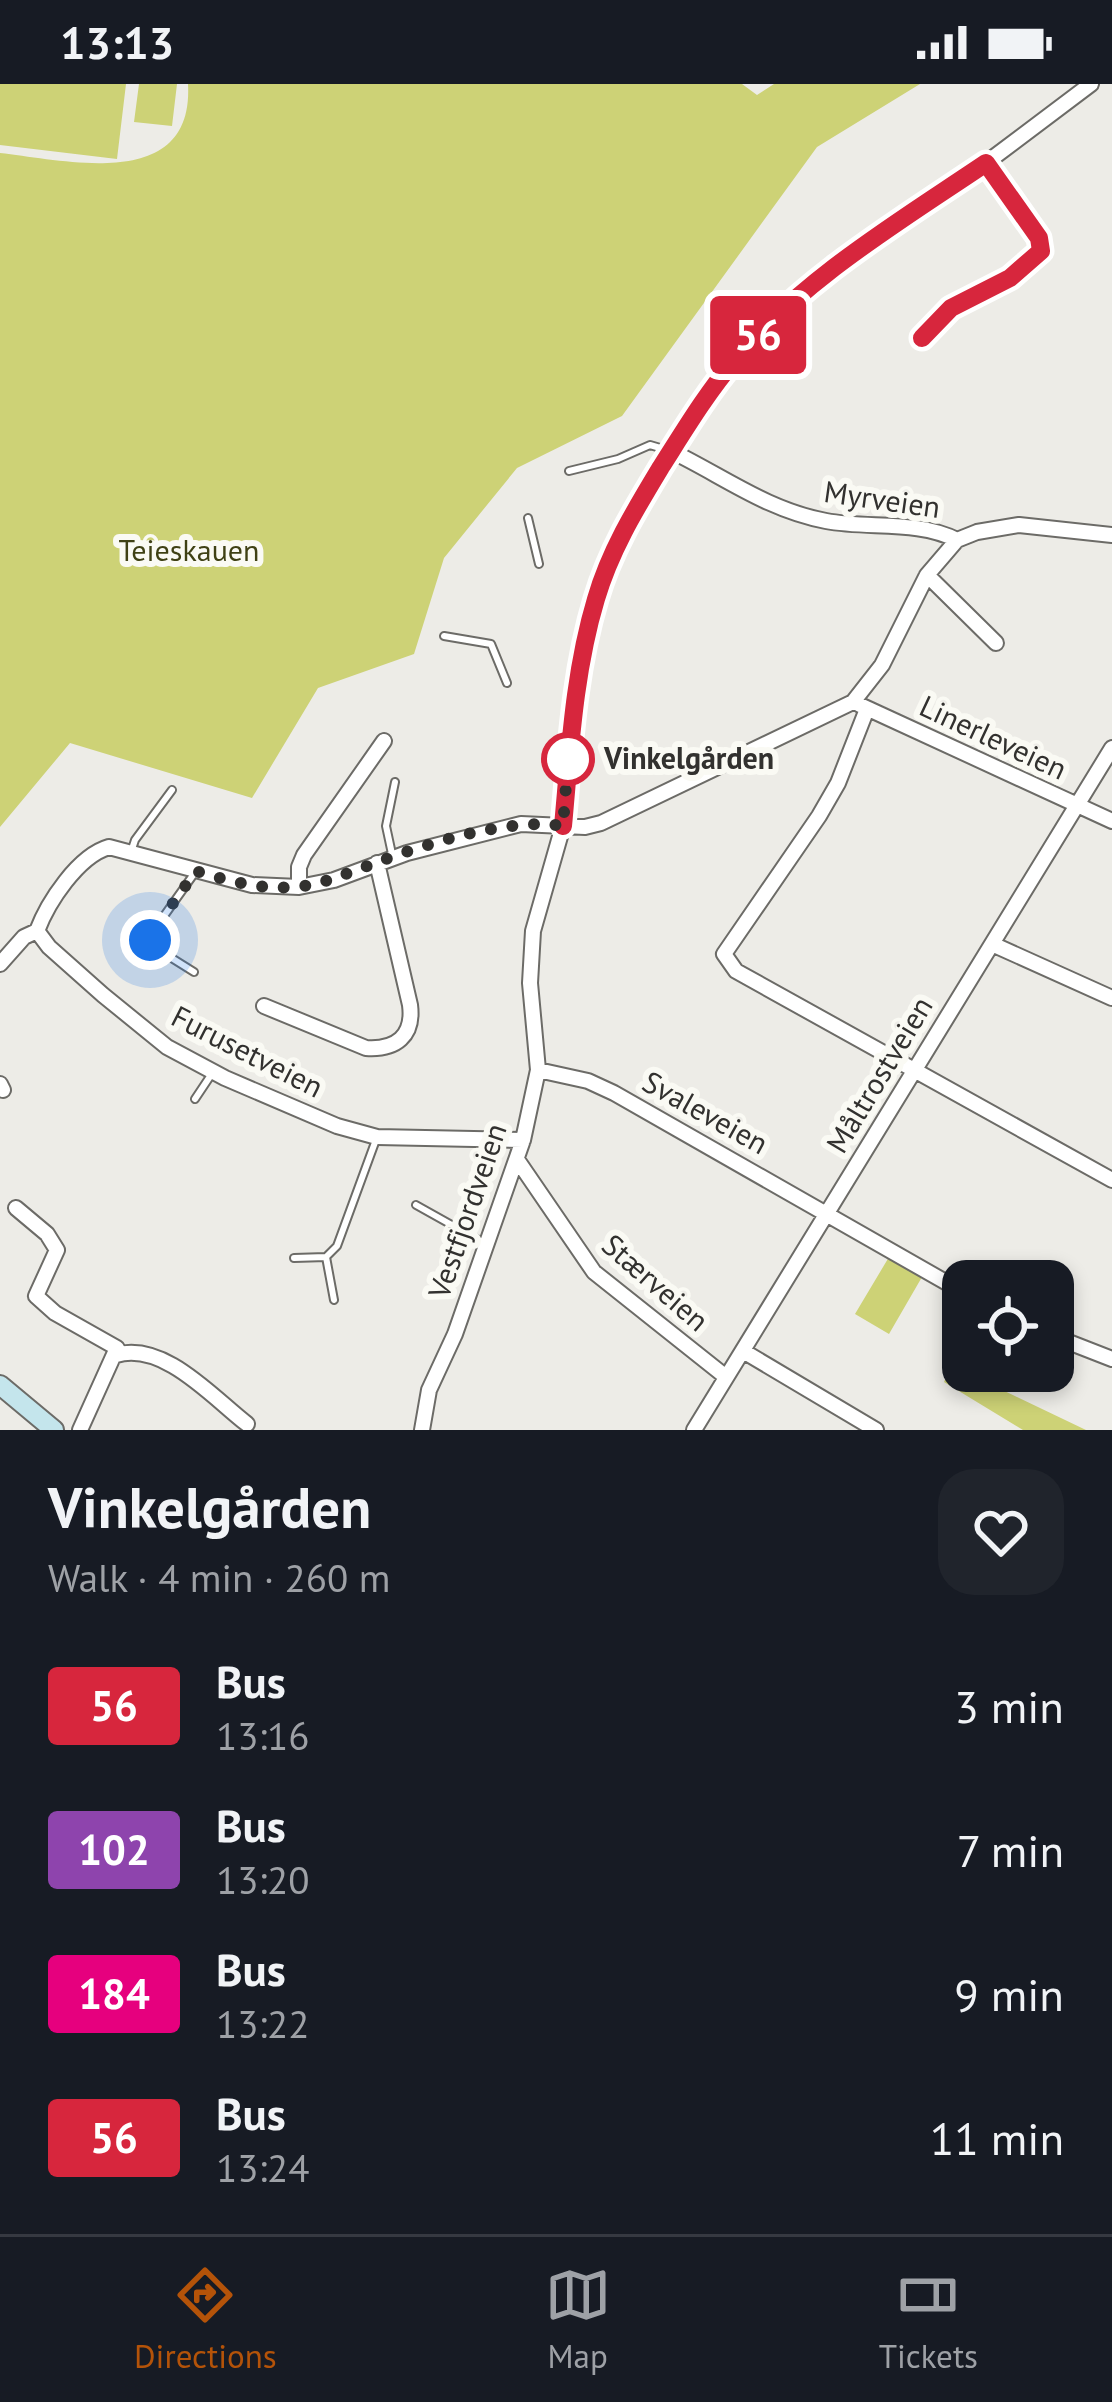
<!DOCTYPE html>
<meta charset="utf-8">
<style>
body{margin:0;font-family:"PT Sans",sans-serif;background:#20242c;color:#f1f3f6;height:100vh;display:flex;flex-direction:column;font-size:45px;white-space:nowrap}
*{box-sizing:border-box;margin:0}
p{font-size:39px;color:#9ea1a6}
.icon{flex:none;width:66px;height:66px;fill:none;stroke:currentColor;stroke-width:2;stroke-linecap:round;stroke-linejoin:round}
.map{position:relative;height:1346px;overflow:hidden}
.side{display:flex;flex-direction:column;background:#171b24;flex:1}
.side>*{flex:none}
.badge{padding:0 24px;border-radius:9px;font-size:42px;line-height:78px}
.controls{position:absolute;left:942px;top:1176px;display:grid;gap:24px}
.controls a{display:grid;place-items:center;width:132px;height:132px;border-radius:24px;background:#171b24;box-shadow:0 6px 18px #0003;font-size:60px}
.you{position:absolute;width:60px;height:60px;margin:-30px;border:9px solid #fff;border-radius:50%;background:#1a73e8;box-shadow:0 0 0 18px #1a73e833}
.map>.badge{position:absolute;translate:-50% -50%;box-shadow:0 0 0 6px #fff}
.round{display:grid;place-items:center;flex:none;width:126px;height:126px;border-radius:36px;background:#20242c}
.head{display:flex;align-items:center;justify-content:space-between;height:204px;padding:0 48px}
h1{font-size:57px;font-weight:700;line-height:90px}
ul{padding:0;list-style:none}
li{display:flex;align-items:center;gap:36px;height:144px;padding:0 48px}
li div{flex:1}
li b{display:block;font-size:45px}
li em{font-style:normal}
li .badge{min-width:132px;font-weight:700;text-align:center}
.status{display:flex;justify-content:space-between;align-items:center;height:84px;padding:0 60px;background:#171b24;direction:ltr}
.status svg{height:33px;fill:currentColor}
.tabs{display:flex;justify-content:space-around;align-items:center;height:168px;border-top:3px solid #363941;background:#171b24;font-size:33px;color:#9ea1a6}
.tabs a{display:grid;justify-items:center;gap:6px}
.tabs .active{color:#b45309}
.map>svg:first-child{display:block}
</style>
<div class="status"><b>13:13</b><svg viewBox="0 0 49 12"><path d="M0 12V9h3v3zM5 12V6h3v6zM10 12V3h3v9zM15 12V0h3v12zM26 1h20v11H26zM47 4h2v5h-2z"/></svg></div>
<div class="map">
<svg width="1112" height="1346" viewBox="0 0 1112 1346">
<rect width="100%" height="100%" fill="#edece7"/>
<path fill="#cdd276" d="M0 0H126L117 75 0 61Z
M139 0H177L172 42 134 38Z
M188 0H742L757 11 774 0H920L817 63 622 332 517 384 444 474 414 570 318 604 252 714 70 659 0 743V69C65 76 194 109 188 0Z
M889 1173 922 1193 889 1250 855 1230Z
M951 1281 963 1287 1086 1346H1023L944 1298Z"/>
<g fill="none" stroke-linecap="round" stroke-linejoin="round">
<g stroke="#6c6b67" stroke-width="10">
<path id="lane" d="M569 387 618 375 650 361 667 366
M528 434 539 480
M444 552 491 560 507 599
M131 768 135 756 172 706
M392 770 386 742 395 698
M194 888 154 863 150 856 154 846 196 787
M195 1015 211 991
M416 1121 484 1159
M326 1173 334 1216
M294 1174 326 1173 337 1162 377 1053"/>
</g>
<g stroke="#6c6b67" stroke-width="18">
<path id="street" d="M922 254 951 224 1010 194 1041 167 1039 154 986 79
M671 367C723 392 767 426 826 437 869 445 918 436 957 456
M927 491 996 559
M860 621 1112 737
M867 625 838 699 819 732 724 870 736 887 1112 1096
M299 803V783L304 771 384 657
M37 847C48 818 78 772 109 763L252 801 299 803 334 796 407 769 521 740 585 743 601 739 853 618 882 581 927 491 957 456 977 448 1019 441 1112 451
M992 860 1112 914
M0 880 24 853 37 847 49 863 103 911 167 963 225 994 337 1042 377 1053 523 1056
M264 922 366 964C396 966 414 952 410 921L377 779
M538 986 588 997 614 1009 963 1208
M0 1000 3 1006
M518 1077 594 1188 726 1293
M16 1124 47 1150 57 1166 36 1212 55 1229 117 1264 80 1346
M1053 1252 1112 1275
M743 1267 876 1346
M116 1271C164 1257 213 1314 247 1340
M422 1346 429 1306 455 1250 523 1056 538 986 530 899 533 847 563 742 574 628 592 527 614 464 693 332 760 248 856 167 986 79 1091 0
M694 1346 1112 664"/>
</g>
<g stroke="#6c6b67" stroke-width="22">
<path id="secondary" d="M0 1301 54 1346"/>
</g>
<use href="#lane" stroke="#fff" stroke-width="6"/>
<use href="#street" stroke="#fff" stroke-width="14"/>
<use href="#secondary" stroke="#c4e5ec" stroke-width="18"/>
</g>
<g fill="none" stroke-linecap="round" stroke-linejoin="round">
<g stroke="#fff" stroke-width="27">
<path id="line" d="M563 742C570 666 574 588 596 515 610 467 635 426 661 383 684 347 706 310 734 277 803 195 897 139 986 79L1039 154 1041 167 1010 194 951 224 922 254"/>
</g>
<use href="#line" stroke="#d7263d" stroke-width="18"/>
<path stroke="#32312f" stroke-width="12" stroke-dasharray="0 21.6" d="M150 856 154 846 196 787C228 797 262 806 296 803 324 800 348 789 375 779 426 760 509 733 563 742L568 675"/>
</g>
<circle fill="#fff" stroke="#d7263d" stroke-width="6" cx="568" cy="675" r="24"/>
<g text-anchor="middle" stroke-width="12" stroke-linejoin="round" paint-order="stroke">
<g font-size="30" fill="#32312f" stroke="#fafaf4">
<text transform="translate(882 416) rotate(8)" y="10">Myrveien</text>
<text transform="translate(993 654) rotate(25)" y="10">Linerleveien</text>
<text transform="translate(247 968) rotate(27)" y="10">Furusetveien</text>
<text transform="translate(880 991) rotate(-59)" y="10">Måltrostveien</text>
<text transform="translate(705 1029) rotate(29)" y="10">Svaleveien</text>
<text transform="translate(468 1127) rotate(-71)" y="10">Vestfjordveien</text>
<text transform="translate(655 1199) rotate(41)" y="10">Stærveien</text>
</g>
<g font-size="30" fill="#3f4115" stroke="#fafaf4">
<text x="189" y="477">Teieskauen</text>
</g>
<g font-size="30" font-weight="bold" fill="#32312f" stroke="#fafaf4" text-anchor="start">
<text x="604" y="685">Vinkelgården</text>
</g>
</g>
</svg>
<div class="controls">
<a><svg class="icon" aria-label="locate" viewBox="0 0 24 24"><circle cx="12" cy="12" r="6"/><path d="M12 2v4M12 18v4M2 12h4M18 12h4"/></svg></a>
</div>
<div class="you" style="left:150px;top:856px"></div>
<b class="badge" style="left:758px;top:251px;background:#d7263d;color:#fff">56</b>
</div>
<section class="side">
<div class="head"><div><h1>Vinkelgården</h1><p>Walk · 4 min · 260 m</p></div><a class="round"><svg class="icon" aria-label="heart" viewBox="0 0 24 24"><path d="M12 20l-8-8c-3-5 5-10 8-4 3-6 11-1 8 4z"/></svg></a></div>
<ul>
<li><span class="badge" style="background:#d7263d;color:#fff">56</span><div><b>Bus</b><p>13:16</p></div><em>3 min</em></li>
<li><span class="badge" style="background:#8e44ad;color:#fff">102</span><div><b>Bus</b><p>13:20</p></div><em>7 min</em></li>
<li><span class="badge" style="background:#e6007e;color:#fff">184</span><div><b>Bus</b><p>13:22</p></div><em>9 min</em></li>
<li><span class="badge" style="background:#d7263d;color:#fff">56</span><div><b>Bus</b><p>13:24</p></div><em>11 min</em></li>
</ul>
</section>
<nav class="tabs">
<a class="active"><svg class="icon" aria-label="directions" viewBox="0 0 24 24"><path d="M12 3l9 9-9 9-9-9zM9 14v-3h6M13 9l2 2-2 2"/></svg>Directions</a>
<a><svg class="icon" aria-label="map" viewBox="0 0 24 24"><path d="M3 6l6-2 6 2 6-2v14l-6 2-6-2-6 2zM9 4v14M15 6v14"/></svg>Map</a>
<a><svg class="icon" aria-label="tickets" viewBox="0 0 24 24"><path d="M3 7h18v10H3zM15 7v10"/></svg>Tickets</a>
</nav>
